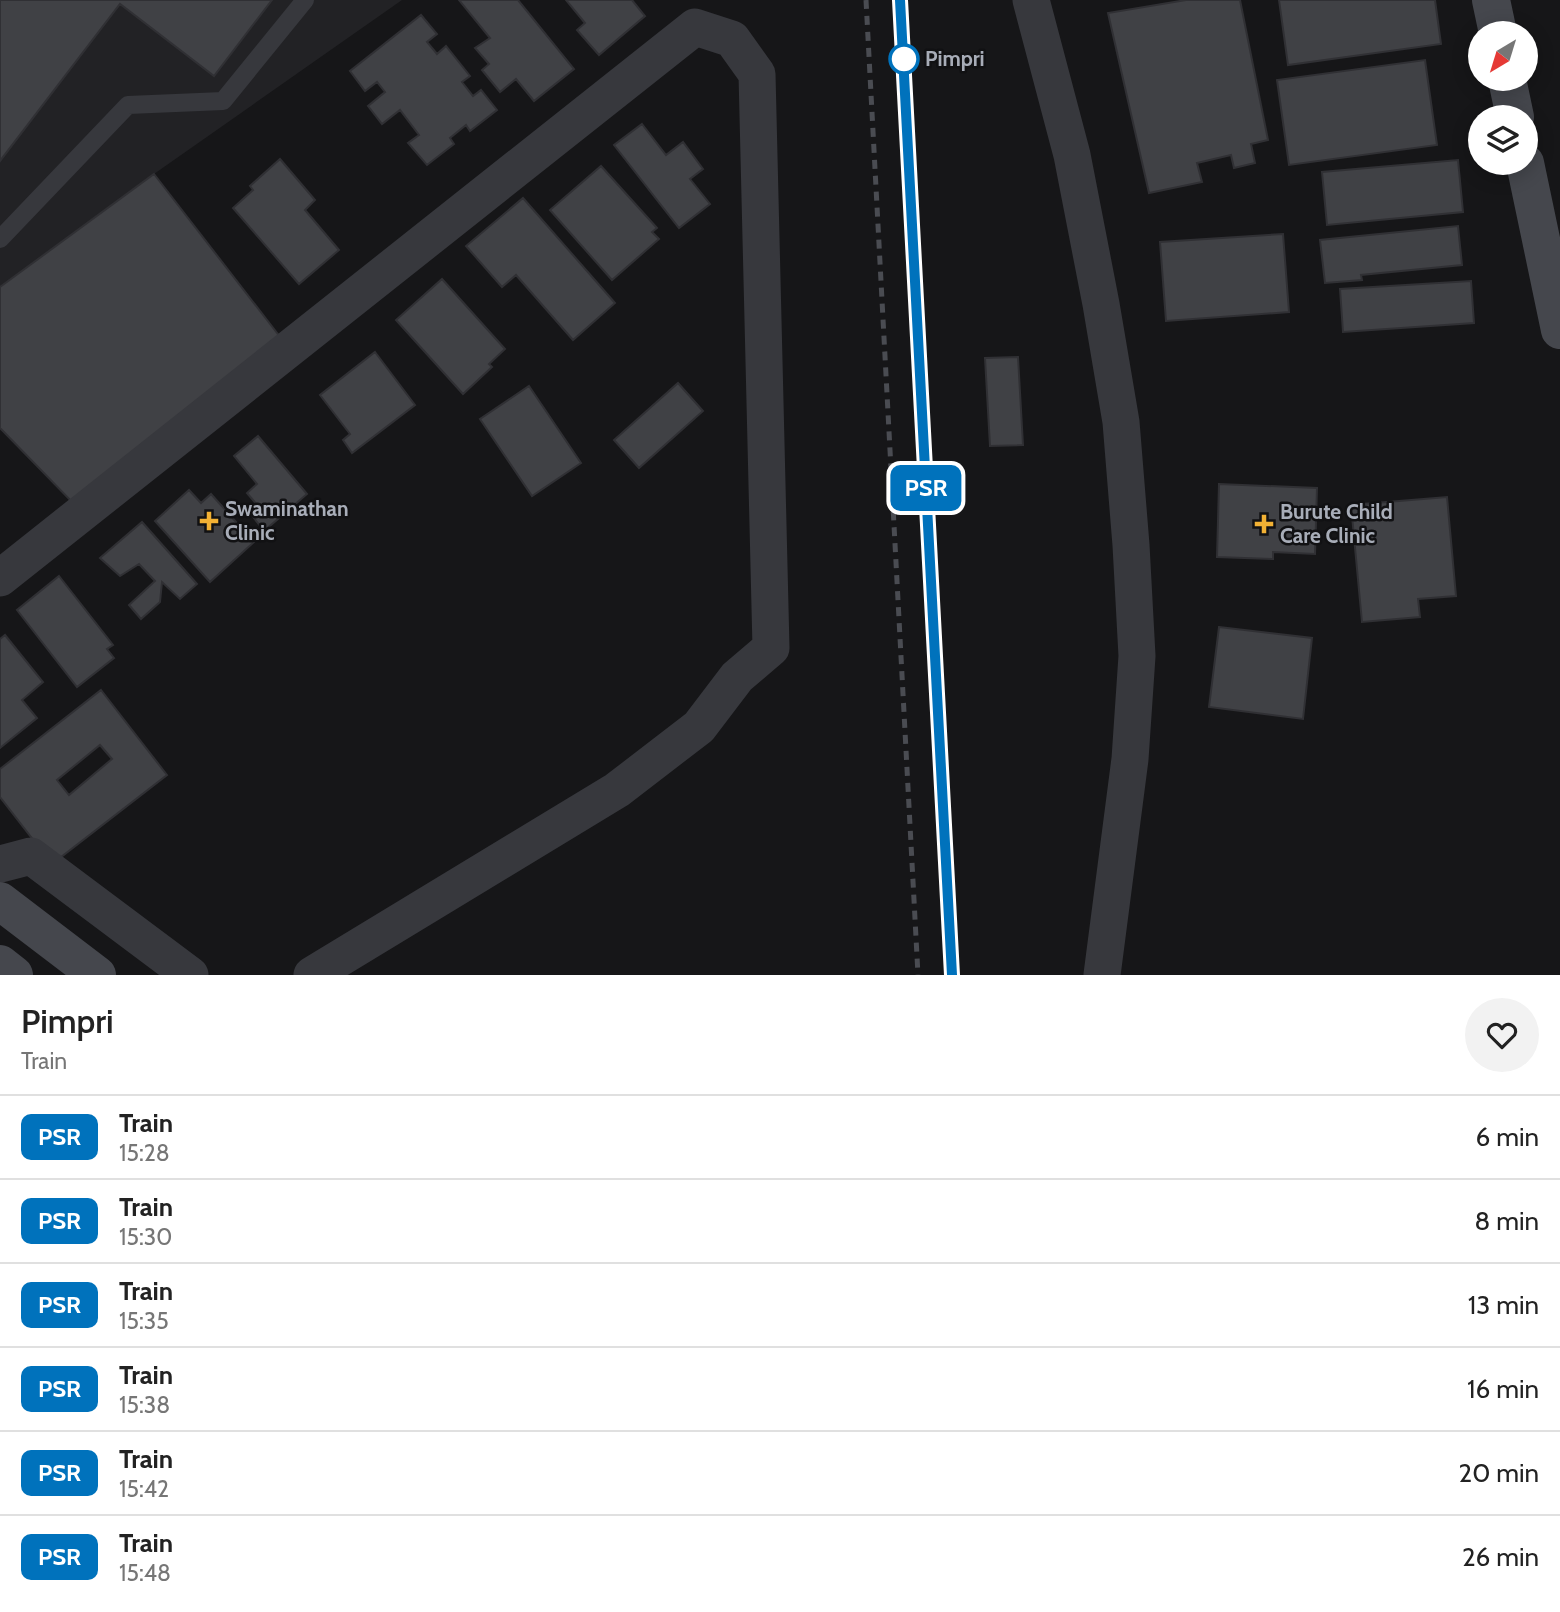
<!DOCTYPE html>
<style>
body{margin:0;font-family:Cabin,sans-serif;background:#f2f2f2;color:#222;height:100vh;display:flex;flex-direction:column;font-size:26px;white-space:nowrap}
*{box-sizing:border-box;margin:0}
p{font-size:23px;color:#767676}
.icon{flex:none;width:38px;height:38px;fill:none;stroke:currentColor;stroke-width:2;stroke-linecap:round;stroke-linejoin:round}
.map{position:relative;height:975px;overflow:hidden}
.details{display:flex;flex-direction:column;background:#fff;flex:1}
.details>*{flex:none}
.badge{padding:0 14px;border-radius:10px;font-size:24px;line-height:46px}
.needle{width:46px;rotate:218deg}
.tools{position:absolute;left:1468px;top:21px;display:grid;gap:14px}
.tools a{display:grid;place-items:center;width:70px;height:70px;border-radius:50%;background:#fff;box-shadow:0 4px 18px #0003;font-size:35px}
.map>.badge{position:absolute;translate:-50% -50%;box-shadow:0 0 0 4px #fff}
.round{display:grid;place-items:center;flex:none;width:74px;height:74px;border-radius:37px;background:#f2f2f2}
.overview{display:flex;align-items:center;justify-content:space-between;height:119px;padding:0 21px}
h1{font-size:33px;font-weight:600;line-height:52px}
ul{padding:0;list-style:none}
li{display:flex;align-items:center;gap:21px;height:84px;padding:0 21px;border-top:2px solid #e0e0e0}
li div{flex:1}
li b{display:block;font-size:26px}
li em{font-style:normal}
li .badge{min-width:77px;font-weight:700;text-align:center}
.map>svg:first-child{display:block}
</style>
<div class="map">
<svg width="1560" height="975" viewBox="0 0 1560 975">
<rect width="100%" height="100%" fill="#161618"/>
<path fill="#222225" d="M0 0H402L154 174 0 287Z"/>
<path fill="#404145" stroke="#303034" stroke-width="2" fill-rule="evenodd" d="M0 0H272L214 76 120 4 0 161Z
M459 0H518L574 69 534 101 516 79 500 92 482 70 489 64 475 48 490 38Z
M566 0H632L645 16 599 55 577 30 585 23Z
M1186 0H1240L1268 140 1251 144 1255 163 1234 168 1231 155 1197 163 1202 182 1149 193 1108 13Z
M1279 0H1435L1441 44 1288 65Z
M421 15 437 34 427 42 437 54 446 46 470 76 462 82 473 96 481 90 497 110 470 131 466 125 450 138 454 144 427 165 408 143 419 135 400 110 382 124 368 106 385 92 377 82 365 91 350 71Z
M1425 60 1437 145 1289 165 1277 80Z
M642 124 666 155 683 142 703 169 690 179 710 204 679 228 614 145Z
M280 159 315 200 305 210 339 250 299 284 233 208 253 190 250 186Z
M1458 160 1463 212 1327 225 1322 172Z
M601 166 657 228 652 232 659 239 612 280 550 210Z
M154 174 284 342 74 504 0 428V287Z
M523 198 615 303 573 340 516 275 502 287 466 246Z
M1458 226 1462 265 1361 275 1362 280 1325 283 1320 240Z
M1283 234 1289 312 1166 321 1160 242Z
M442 279 505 349 489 364 492 367 463 394 396 320Z
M1471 281 1474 323 1343 332 1340 289Z
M375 352 415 405 352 453 343 440 350 434 320 395Z
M1018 357 1023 445 990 446 985 358Z
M678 383 703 411 639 468 614 440Z
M529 386 581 463 532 496 480 419Z
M258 436 307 494 264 531 250 513 258 506 247 493 257 484 234 456Z
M1219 484 1317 488 1315 554 1273 552V559L1217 557Z
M189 490 201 503 211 494 254 542 210 582 155 521Z
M1447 497 1456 596 1418 599 1420 617 1362 622 1351 505Z
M142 522 197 584 180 599 162 582 160 602 141 619 129 605 155 581 139 564 120 576 100 558Z
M59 576 113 645 107 649 114 658 77 687 17 610Z
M1219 627 1312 638 1303 719 1209 707Z
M5 635 43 682 22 700 37 718 0 748V639Z
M101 690 167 775 52 864 0 797V769ZM100 745 112 759 69 795 57 780Z"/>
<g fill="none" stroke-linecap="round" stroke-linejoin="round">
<path stroke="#37383d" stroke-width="18" d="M0 239 128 105 223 101 305 0"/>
<path stroke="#37383d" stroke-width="37" d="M1031 0 1072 155 1101 304 1121 422 1131 545 1137 656 1130 759 1102 975
M0 578 695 27 732 39 757 74 771 648 737 677 699 727 617 790 312 975
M0 864 31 856 190 975"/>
<path stroke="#45474d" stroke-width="38" d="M1491 0 1498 33
M1507 79 1515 117
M1525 163 1560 330
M0 901 97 975
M0 964 14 975"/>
<path stroke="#4a4c52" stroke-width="5" stroke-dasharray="9 7" stroke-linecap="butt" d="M866 0 918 975
M900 0 952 975"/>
</g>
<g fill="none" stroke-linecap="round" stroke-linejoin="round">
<g stroke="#fff" stroke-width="16">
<path id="line" d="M900 0 952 975"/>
</g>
<use href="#line" stroke="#0072bc" stroke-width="10"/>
</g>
<circle fill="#fff" stroke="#0072bc" stroke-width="3.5" cx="904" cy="59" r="14"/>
<g fill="#f2b134" stroke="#111113" stroke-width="2.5">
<path d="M205.5 510.5h7v7h7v7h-7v7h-7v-7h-7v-7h7z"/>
<path d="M1260.5 513.5h7v7h7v7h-7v7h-7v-7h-7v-7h7z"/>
</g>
<g text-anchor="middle" stroke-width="5" stroke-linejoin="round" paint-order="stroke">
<g font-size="21" font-weight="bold" fill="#a8adb8" stroke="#111113" text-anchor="start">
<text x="925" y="66">Pimpri</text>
</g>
<g font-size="21" font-weight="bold" fill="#a8adb8" stroke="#111113" text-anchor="start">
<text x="225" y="516">Swaminathan<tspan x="225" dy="24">Clinic</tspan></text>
<text x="1280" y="519">Burute Child<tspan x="1280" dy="24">Care Clinic</tspan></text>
</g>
</g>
</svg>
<div class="tools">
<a><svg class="needle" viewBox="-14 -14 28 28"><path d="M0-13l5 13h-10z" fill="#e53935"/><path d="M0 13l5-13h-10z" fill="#767676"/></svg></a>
<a><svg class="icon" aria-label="layers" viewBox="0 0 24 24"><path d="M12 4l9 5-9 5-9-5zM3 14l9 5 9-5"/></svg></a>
</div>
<b class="badge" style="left:926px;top:488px;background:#0072bc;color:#fff">PSR</b>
</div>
<section class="details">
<div class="overview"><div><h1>Pimpri</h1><p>Train</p></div><a class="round"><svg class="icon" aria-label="heart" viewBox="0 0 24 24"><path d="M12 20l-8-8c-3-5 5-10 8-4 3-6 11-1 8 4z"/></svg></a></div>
<ul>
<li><span class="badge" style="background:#0072bc;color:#fff">PSR</span><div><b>Train</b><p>15:28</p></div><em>6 min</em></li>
<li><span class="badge" style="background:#0072bc;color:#fff">PSR</span><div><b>Train</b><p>15:30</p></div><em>8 min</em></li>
<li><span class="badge" style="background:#0072bc;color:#fff">PSR</span><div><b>Train</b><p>15:35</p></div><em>13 min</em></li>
<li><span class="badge" style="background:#0072bc;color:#fff">PSR</span><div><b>Train</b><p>15:38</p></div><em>16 min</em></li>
<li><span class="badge" style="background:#0072bc;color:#fff">PSR</span><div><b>Train</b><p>15:42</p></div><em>20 min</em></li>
<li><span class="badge" style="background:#0072bc;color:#fff">PSR</span><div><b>Train</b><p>15:48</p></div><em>26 min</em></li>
</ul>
</section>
